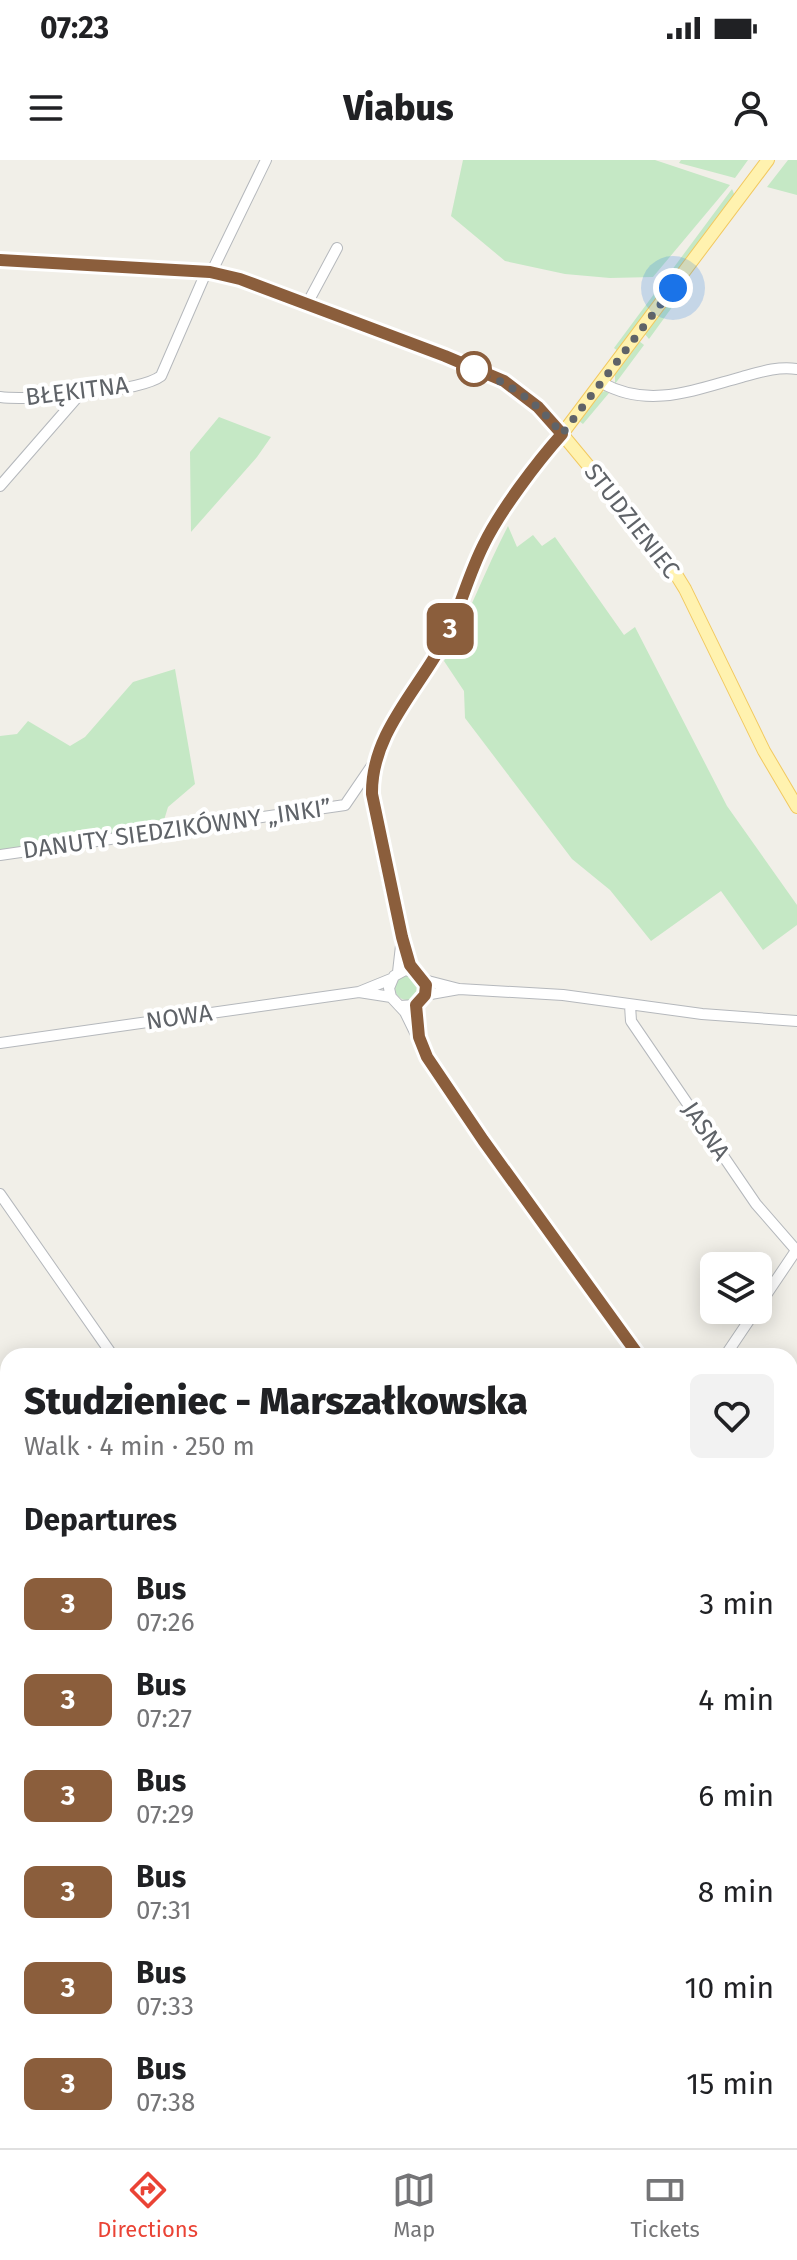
<!DOCTYPE html>
<meta charset="utf-8">
<style>
body{margin:0;font-family:"Fira Sans",sans-serif;background:#f2f2f2;color:#202124;height:100vh;display:flex;flex-direction:column;font-size:30px;white-space:nowrap}
*{box-sizing:border-box;margin:0}
p{font-size:26px;color:#757577}
.icon{flex:none;width:44px;height:44px;fill:none;stroke:currentColor;stroke-width:2;stroke-linecap:round;stroke-linejoin:round}
.map{position:relative;flex:1;overflow:hidden}
.panel{position:absolute;left:0px;top:1188px;width:798px;height:800px;display:flex;flex-direction:column;background:#fff;border-radius:24px 24px 0 0;box-shadow:0 4px 20px #0003}
.panel>*{flex:none}
.badge{padding:0 16px;border-radius:12px;font-size:28px;line-height:52px}
.controls{position:absolute;left:700px;top:1092px;display:grid;gap:16px}
.controls a{display:grid;place-items:center;width:72px;height:72px;border-radius:12px;background:#fff;box-shadow:0 4px 20px #0003;font-size:40px}
.you{position:absolute;width:40px;height:40px;margin:-20px;border:6px solid #fff;border-radius:50%;background:#1a73e8;box-shadow:0 0 0 12px #1a73e833}
.map>.badge{position:absolute;translate:-50% -50%;box-shadow:0 0 0 4px #fff}
h2{padding:0 24px;font-size:30px;line-height:72px}
.round{display:grid;place-items:center;flex:none;width:84px;height:84px;border-radius:12px;background:#f2f2f2}
.headline{display:flex;align-items:center;justify-content:space-between;height:136px;padding:0 24px}
h1{font-size:38px;font-weight:800;line-height:60px}
ul{padding:0;list-style:none}
li{display:flex;align-items:center;gap:24px;height:96px;padding:0 24px}
li div{flex:1}
li b{display:block;font-size:30px}
li em{font-style:normal}
li .badge{min-width:88px;font-weight:700;text-align:center}
.status{display:flex;justify-content:space-between;align-items:center;height:56px;padding:0 40px;background:#fff;direction:ltr}
.status svg{height:22px;fill:currentColor}
header{display:flex;justify-content:space-between;align-items:center;height:104px;padding:0 24px;background:#fff;font-size:36px;font-weight:800}
.dock{display:flex;justify-content:space-around;align-items:center;height:112px;border-top:2px solid #e0e0e0;background:#fff;font-size:22px;color:#757577}
.dock a{display:grid;justify-items:center;gap:4px}
.dock .selected{color:#ea4335}
.map>svg:first-child{display:block}
</style>
<div class="status"><b>07:23</b><svg viewBox="0 0 49 12"><path d="M0 12V9h3v3zM5 12V6h3v6zM10 12V3h3v9zM15 12V0h3v12zM26 1h20v11H26zM47 4h2v5h-2z"/></svg></div>
<header><svg class="icon" aria-label="menu" viewBox="0 0 24 24"><path d="M4 6h16M4 12h16M4 18h16"/></svg>Viabus<svg class="icon" aria-label="person" viewBox="0 0 24 24"><circle cx="12" cy="8" r="4"/><path d="M4 21q1-7 8-7t8 7"/></svg></header>
<div class="map">
<svg width="797" height="1988" viewBox="0 0 797 1988">
<rect width="100%" height="100%" fill="#f1efe8"/>
<path fill="#c5e8c5" d="M463 0H655L730 25 653 117 610 118 565 114 505 101 451 56Z
M681 0H748L735 18 679 3Z
M788 0H797V35L767 27Z
M732 29 735 36 618 191 614 188Z
M672 136 678 139 649 179 644 173Z
M639 181 644 185 615 224V212Z
M605 231 609 233 583 264 579 261 600 233Z
M219 257 271 277 257 297 191 372 190 292Z
M508 366 517 387 533 375 542 386 555 377 624 475 635 467 727 646 797 745V765L763 790 721 731 651 781 610 730 572 699 465 558 464 531 444 501C468 457 485 410 508 366Z
M175 509 195 624 168 647 161 670 0 697V576L17 574 28 561 70 586 85 577 133 522Z
M395 828a12 12 0 1 1 24 0a12 12 0 1 1-24 0Z
M302 1980H461L464 1988H305Z"/>
<g fill="none" stroke-linecap="round" stroke-linejoin="round">
<g stroke="#b5b8bc" stroke-width="12">
<path id="minor" d="M0 100 210 112 240 119 504 221 538 247 562 274C549 289 538 306 525 323 510 344 492 364 482 388 468 420 460 454 442 484 418 526 385 563 374 612 368 639 399 793 416 812
M307 144 337 88
M602 223C649 249 694 230 742 217 760 212 778 206 797 209
M0 237C29 241 140 232 161 216L204 117 214 107 266 0
M0 326 81 233
M0 695 345 645 373 604
M398 812 402 777
M424 820 459 829 563 835 702 854 797 861
M359 832 391 837
M425 835 459 829
M416 845 419 877
M630 845 631 861 756 1044 796 1090
M400 846 416 845 425 835 426 825 416 812 405 810 394 816 389 828 391 837 405 852 427 897 483 980 639 1196
M0 883 359 832 391 819
M0 1034 113 1196
M758 1147 797 1089
M725 1196 756 1150
M0 1310 8 1305
M563 1980 566 1988
M620 1980 622 1988"/>
</g>
<g stroke="#f2c960" stroke-width="14">
<path id="major" d="M768 0 562 274 669 403 685 429 764 591 797 647
M790 1672 797 1666
M163 1988 176 1980"/>
</g>
<use href="#minor" stroke="#fff" stroke-width="10"/>
<use href="#major" stroke="#fff2af" stroke-width="12"/>
<path stroke="#b6b7b8" stroke-width="2" stroke-dasharray="2 10" stroke-linecap="butt" d="M790 1476 797 1472
M0 1959 8 1953
M12 1988 24 1980"/>
</g>
<g fill="none" stroke-linecap="round" stroke-linejoin="round">
<g stroke="#fff" stroke-width="18">
<path id="line" d="M0 100 210 112 240 119 445 196 504 221 538 247 562 274C537 302 500 351 484 384 468 415 460 450 444 481 418 530 371 574 372 634L402 777 410 805 426 825 425 835 416 845 419 877 427 897 483 980 639 1196"/>
</g>
<use href="#line" stroke="#8b5e3c" stroke-width="12"/>
<path stroke="#5f6368" stroke-width="8" stroke-dasharray="0 14.4" d="M474 209C513 226 535 240 562 274L673 128"/>
</g>
<circle fill="#fff" stroke="#8b5e3c" stroke-width="4" cx="474" cy="209" r="16"/>
<g text-anchor="middle" stroke-width="8" stroke-linejoin="round" paint-order="stroke">
<g font-size="24" fill="#5f6368" stroke="#fff">
<text transform="translate(77 231) rotate(-7)" y="8">BŁĘKITNA</text>
<text transform="translate(632 361) rotate(52)" y="8">STUDZIENIEC</text>
<text transform="translate(177 669) rotate(-8)" y="8">DANUTY SIEDZIKÓWNY „INKI”</text>
<text transform="translate(179 857) rotate(-8)" y="8">NOWA</text>
<text transform="translate(706 971) rotate(56)" y="8">JASNA</text>
</g>
</g>
</svg>
<div class="controls">
<a><svg class="icon" aria-label="layers" viewBox="0 0 24 24"><path d="M12 4l9 5-9 5-9-5zM3 14l9 5 9-5"/></svg></a>
</div>
<div class="you" style="left:673px;top:128px"></div>
<b class="badge" style="left:450px;top:469px;background:#8b5e3c;color:#fff">3</b>
<section class="panel">
<div class="headline"><div><h1>Studzieniec - Marszałkowska</h1><p>Walk · 4 min · 250 m</p></div><a class="round"><svg class="icon" aria-label="heart" viewBox="0 0 24 24"><path d="M12 20l-8-8c-3-5 5-10 8-4 3-6 11-1 8 4z"/></svg></a></div>
<h2>Departures</h2>
<ul>
<li><span class="badge" style="background:#8b5e3c;color:#fff">3</span><div><b>Bus</b><p>07:26</p></div><em>3 min</em></li>
<li><span class="badge" style="background:#8b5e3c;color:#fff">3</span><div><b>Bus</b><p>07:27</p></div><em>4 min</em></li>
<li><span class="badge" style="background:#8b5e3c;color:#fff">3</span><div><b>Bus</b><p>07:29</p></div><em>6 min</em></li>
<li><span class="badge" style="background:#8b5e3c;color:#fff">3</span><div><b>Bus</b><p>07:31</p></div><em>8 min</em></li>
<li><span class="badge" style="background:#8b5e3c;color:#fff">3</span><div><b>Bus</b><p>07:33</p></div><em>10 min</em></li>
<li><span class="badge" style="background:#8b5e3c;color:#fff">3</span><div><b>Bus</b><p>07:38</p></div><em>15 min</em></li>
</ul>
</section>
</div>
<nav class="dock">
<a class="selected"><svg class="icon" aria-label="directions" viewBox="0 0 24 24"><path d="M12 3l9 9-9 9-9-9zM9 14v-3h6M13 9l2 2-2 2"/></svg>Directions</a>
<a><svg class="icon" aria-label="map" viewBox="0 0 24 24"><path d="M3 6l6-2 6 2 6-2v14l-6 2-6-2-6 2zM9 4v14M15 6v14"/></svg>Map</a>
<a><svg class="icon" aria-label="tickets" viewBox="0 0 24 24"><path d="M3 7h18v10H3zM15 7v10"/></svg>Tickets</a>
</nav>
